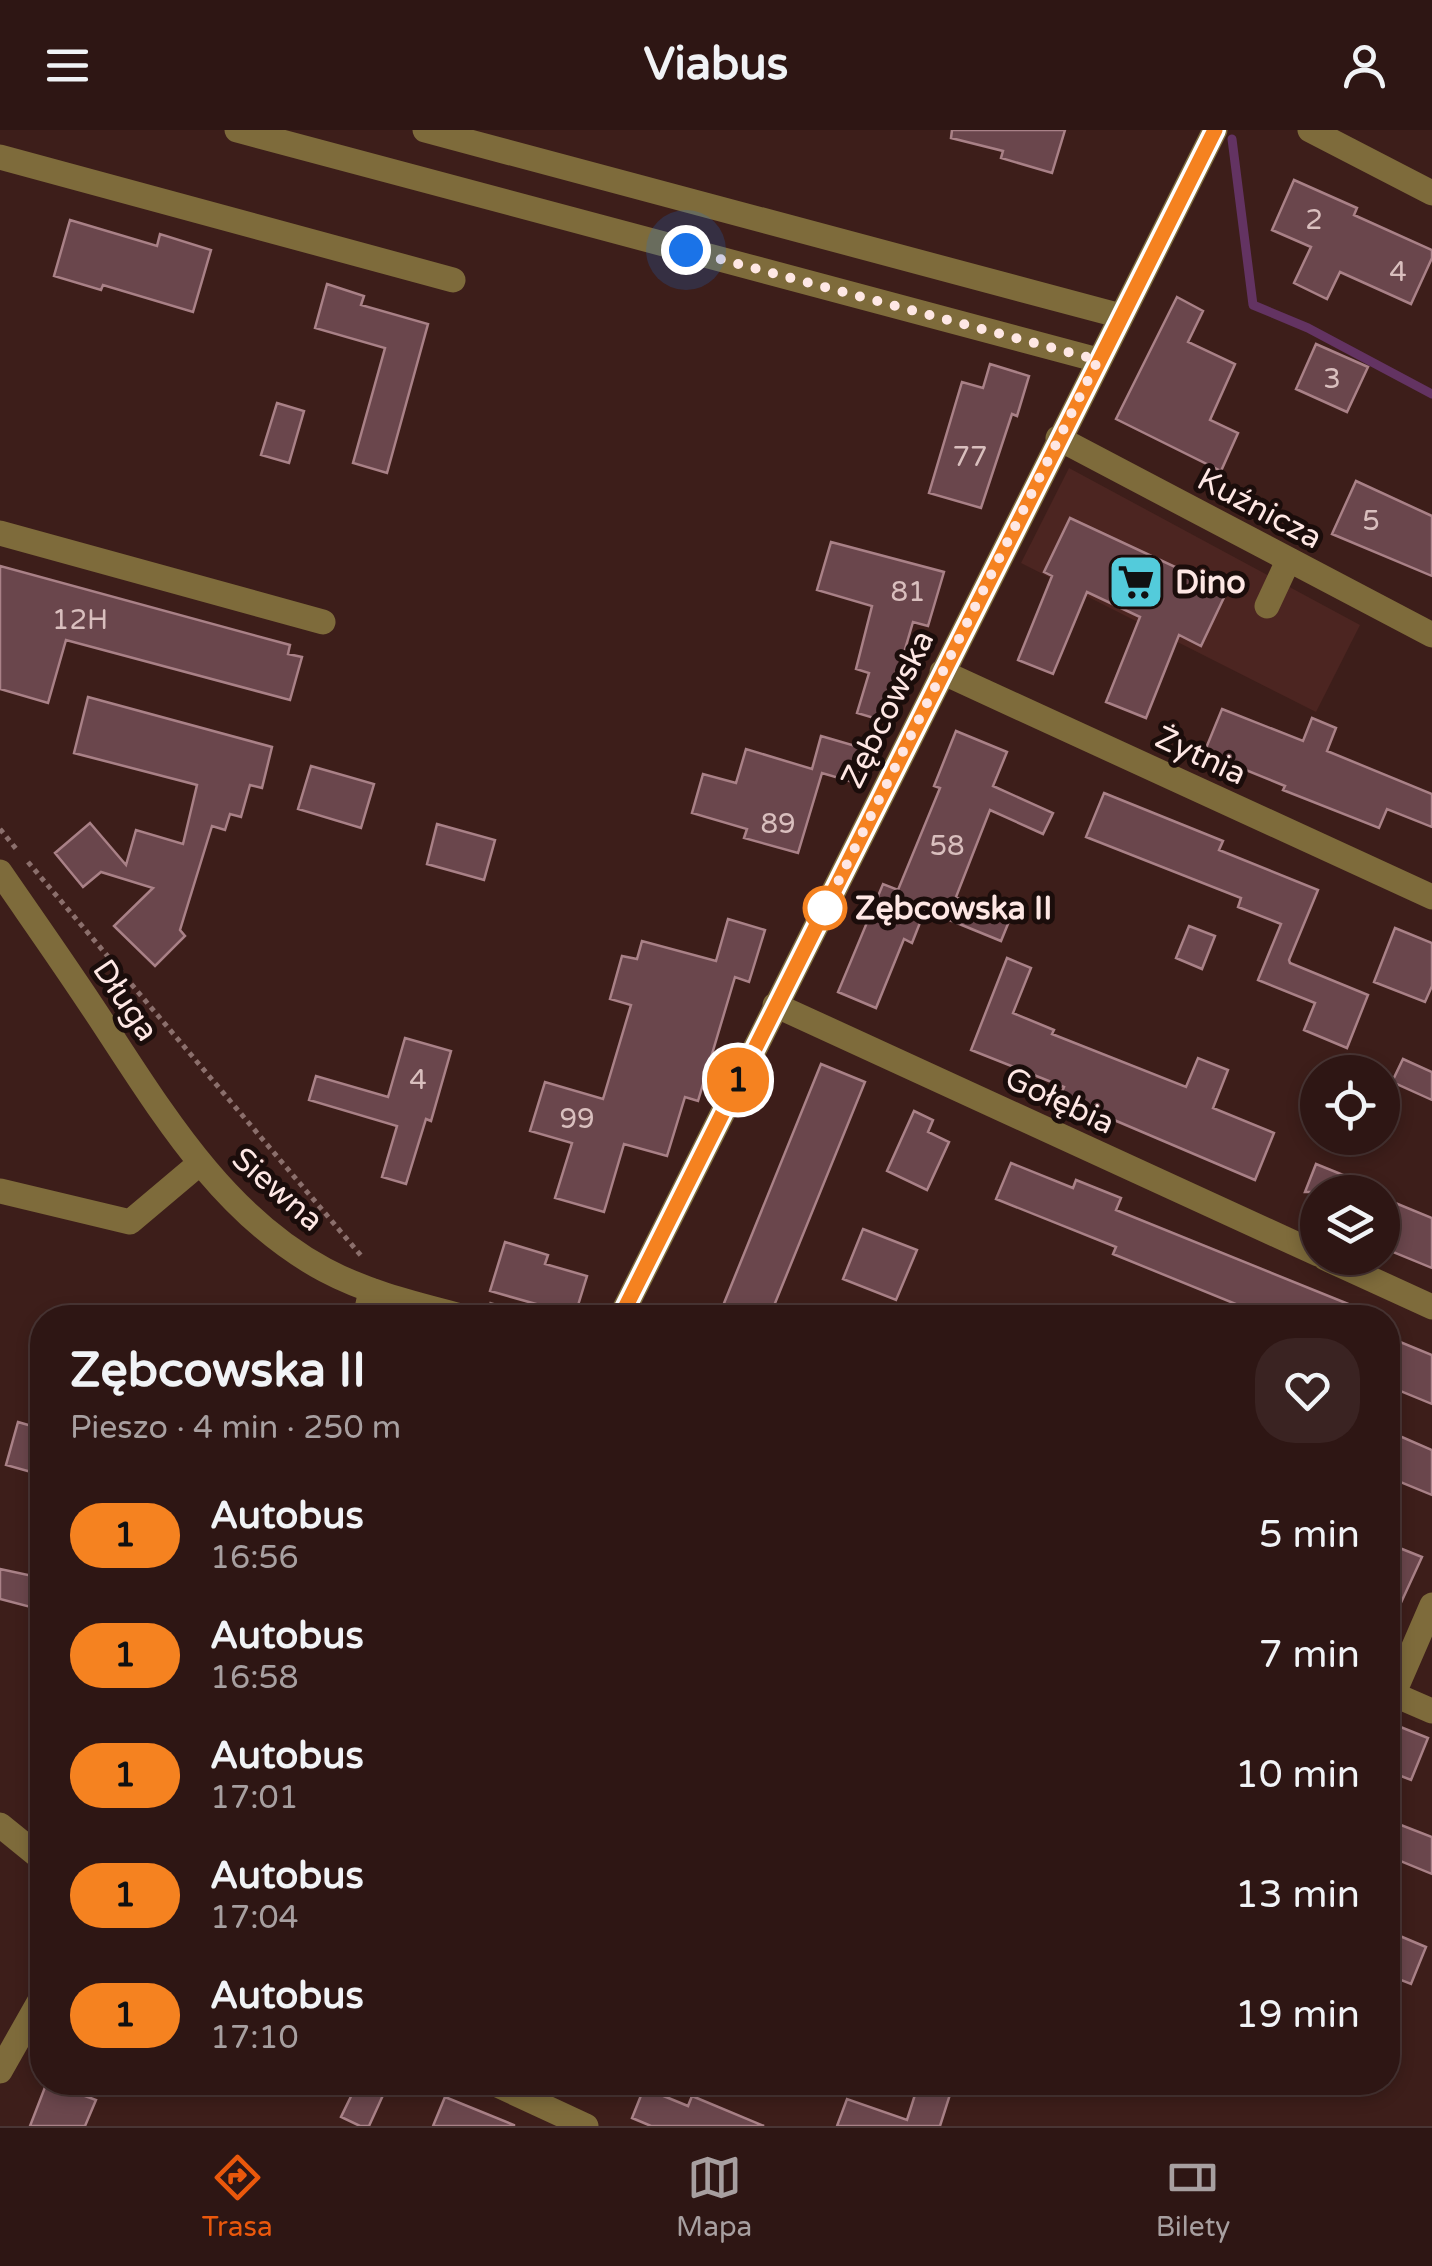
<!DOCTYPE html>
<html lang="pl">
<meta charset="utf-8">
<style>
body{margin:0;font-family:"Varela Round",sans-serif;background:#3a2322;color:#f1f3f6;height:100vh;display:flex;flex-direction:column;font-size:38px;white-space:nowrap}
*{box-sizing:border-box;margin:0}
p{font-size:32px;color:#a79fa0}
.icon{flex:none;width:55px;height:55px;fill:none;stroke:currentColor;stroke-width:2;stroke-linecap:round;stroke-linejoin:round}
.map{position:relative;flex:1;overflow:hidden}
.panel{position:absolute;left:30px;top:1175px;width:1370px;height:790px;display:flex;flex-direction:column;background:#2e1614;border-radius:40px;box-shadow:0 5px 15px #0003,0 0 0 2px #493534}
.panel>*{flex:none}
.badge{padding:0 20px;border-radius:32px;font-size:35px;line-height:65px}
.fabs{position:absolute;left:1300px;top:925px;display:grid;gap:20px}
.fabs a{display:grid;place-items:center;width:100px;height:100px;border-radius:50%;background:#2e1614;box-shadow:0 5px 15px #0003,0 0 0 2px #493534;font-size:50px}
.you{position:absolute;width:50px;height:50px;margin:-25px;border:8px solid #fff;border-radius:50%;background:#1a73e8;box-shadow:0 0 0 15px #1a73e833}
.map>.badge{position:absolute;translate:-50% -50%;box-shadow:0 0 0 5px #fff}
.round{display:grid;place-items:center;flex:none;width:105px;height:105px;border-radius:40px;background:#3a2322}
.summary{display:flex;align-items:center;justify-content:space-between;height:170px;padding:0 40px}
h1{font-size:48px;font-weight:700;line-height:75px}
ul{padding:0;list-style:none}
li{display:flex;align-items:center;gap:30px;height:120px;padding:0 40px}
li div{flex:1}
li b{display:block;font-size:38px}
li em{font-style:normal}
li .badge{min-width:110px;font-weight:700;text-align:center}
header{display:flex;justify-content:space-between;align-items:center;height:130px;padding:0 40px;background:#2e1614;font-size:45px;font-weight:700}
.dock{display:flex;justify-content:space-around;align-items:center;height:140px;border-top:2px solid #493534;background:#2e1614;font-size:28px;color:#a79fa0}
.dock a{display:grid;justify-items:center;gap:5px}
.dock .active{color:#ea580c}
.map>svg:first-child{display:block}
</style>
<header><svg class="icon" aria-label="menu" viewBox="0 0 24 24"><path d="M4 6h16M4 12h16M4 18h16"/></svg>Viabus<svg class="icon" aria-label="person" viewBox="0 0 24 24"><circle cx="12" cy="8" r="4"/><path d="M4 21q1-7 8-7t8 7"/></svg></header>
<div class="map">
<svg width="1432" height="1996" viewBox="0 0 1432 1996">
<rect width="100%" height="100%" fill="#3d1e1a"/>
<path fill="#4c2521" d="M1069 338 1360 495 1316 582 1021 433Z"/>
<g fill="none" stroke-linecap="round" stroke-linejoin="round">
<path stroke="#633362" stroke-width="9" d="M1232 9 1253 175 1308 198 1432 264"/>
</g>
<path fill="#6a464c" stroke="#a98187" stroke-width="2.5" d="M952 0H1065L1052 43 1001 28 1003 21 951 8Z
M1294 50 1357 78 1354 85 1432 120V128L1411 174 1340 142 1327 169 1294 153 1311 117 1272 100Z
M70 90 157 116 160 104 211 120 193 182 103 155 101 160 54 146Z
M327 154 364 166 361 175 428 194 387 343 353 333 385 218 315 198Z
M1177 167 1203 181 1188 212 1235 234 1210 290 1238 303 1221 341 1116 289Z
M1316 214 1368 237 1347 282 1296 259Z
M990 234 1029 246 1017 286 1012 284 981 378 929 363 962 252 983 258Z
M277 273 304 281 289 333 261 325Z
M1356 351 1432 386V446L1332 404Z
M1070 388 1227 461 1201 516 1179 505 1146 588 1106 572 1140 487 1087 462 1053 544 1018 530 1052 446 1044 442Z
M831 412 944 442 928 496 913 492 884 591 857 583 869 543 856 539 872 476 817 460Z
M0 436 290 515 288 524 302 527 290 570 66 510 48 573 0 559Z
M88 567 272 617 262 658 250 655 241 687 230 684 225 700 212 696 180 800 185 806 155 836 114 796 153 758 101 742 83 757 55 723 90 693 126 735 136 700 183 714 197 655 74 623Z
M1222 579 1303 611 1312 588 1336 598 1327 621 1432 664V697L1387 679 1379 698 1283 660 1285 656 1204 623Z
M956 601 1007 622 993 656 1053 683 1043 704 990 680 956 767 1010 789 1001 811 925 780 912 813 904 809 876 878 838 862 883 754 898 760 940 658 934 656Z
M821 606 866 619 856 653 822 643 798 723 744 708 747 699 692 683 703 644 736 653 746 619 812 639Z
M311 636 374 654 361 698 298 679Z
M1104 663 1223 711 1219 720 1318 760 1289 830 1290 833 1368 865 1347 918 1304 900 1315 873 1258 850 1281 794 1238 777 1241 768 1086 707Z
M437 694 495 710 484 750 427 734Z
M728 789 765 800 749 852 735 847 698 971 685 967 667 1026 624 1014 604 1082 555 1068 572 1013 530 1001 545 952 603 969 631 875 610 869 622 826 637 829 642 811 716 831Z
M1189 796 1215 806 1202 839 1176 828Z
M1395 798 1432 813V856L1425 872 1374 852Z
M1007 828 1031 838 1013 883 1054 900 1052 904 1186 957 1198 928 1228 940 1213 978 1274 1003 1255 1050 1060 967 1064 957 971 920Z
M405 908 451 921 431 991 426 989 406 1054 382 1047 397 996 309 970 316 946 388 967Z
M1403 929 1432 942V970L1392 952Z
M821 934 865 952 769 1188H718Z
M914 981 933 990 928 1002 949 1012 927 1060 887 1041Z
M1011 1033 1073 1058 1076 1050 1121 1068 1116 1080 1383 1188H1270L1113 1124 1116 1117 996 1069Z
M1316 1034 1383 1061V1062H1305Z
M1388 1070 1432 1088V1138L1388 1120Z
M863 1099 917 1120 896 1170 843 1149Z
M505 1112 548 1125 545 1134 587 1146 575 1185 490 1161Z
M1388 1207 1432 1225V1274L1388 1256Z
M18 1292 42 1299V1345L6 1335Z
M1388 1301 1432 1320V1365L1388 1347Z
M1397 1417 1422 1427 1388 1501V1440Z
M0 1439 42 1448V1480L0 1469Z
M1388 1592 1428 1608 1411 1650 1388 1641Z
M1388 1690 1432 1707V1744L1388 1726Z
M1388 1801 1426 1817 1411 1854 1388 1845Z
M47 1952 96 1970 85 1996H30Z
M358 1952H389L369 1996H360L341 1987Z
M919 1952H954L940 1996H837L847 1969 907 1990Z
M644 1958 688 1976 692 1966 764 1996H651L632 1988Z
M445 1967 514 1995V1996H433Z"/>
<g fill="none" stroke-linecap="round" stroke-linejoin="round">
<path stroke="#8b6f6c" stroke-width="5" stroke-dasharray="5 5" stroke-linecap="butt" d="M0 699 17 720
M28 732 363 1128
M489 1174 541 1188"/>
<path stroke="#7e6b3b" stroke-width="25" d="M237 0 1098 230
M425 0 1121 186
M1310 0 1432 63
M0 27 453 150
M1058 308 1432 505
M0 403 323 492
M1267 476 1288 431
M942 542 1432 767
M0 742C33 790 67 838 99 887 161 981 222 1085 325 1140 370 1164 420 1175 469 1188
M775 875 1318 1124
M0 1061 130 1092 200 1033
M1325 1128 1432 1177
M365 1188 371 1160
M620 1188 1215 0
M1388 1562 1432 1581
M1393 1565 1432 1475
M0 1695 42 1729
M0 1941 42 1867
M491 1952 586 1996"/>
</g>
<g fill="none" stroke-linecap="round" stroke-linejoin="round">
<g stroke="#fff" stroke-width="22">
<path id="line" d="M620 1188 1215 0"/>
</g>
<use href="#line" stroke="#f58220" stroke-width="15"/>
<path stroke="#fee7e4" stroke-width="10" stroke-dasharray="0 18" d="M686 120 1098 230 825 778"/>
</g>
<defs>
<g id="supermarket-square" transform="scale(2.875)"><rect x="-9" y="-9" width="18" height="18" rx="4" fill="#53cbdb" stroke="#1b0d0b"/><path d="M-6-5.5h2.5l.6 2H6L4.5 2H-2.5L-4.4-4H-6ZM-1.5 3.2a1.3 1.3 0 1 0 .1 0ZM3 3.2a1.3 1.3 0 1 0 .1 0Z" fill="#111"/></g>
</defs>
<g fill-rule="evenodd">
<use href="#supermarket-square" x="1136" y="452"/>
</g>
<circle fill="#fff" stroke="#f58220" stroke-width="5" cx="825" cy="778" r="20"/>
<g text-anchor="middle" stroke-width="10" stroke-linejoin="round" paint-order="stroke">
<g font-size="28" fill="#d9bfbe">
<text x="1314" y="99">2</text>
<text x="1398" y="151">4</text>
<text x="1332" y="258">3</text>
<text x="970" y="336">77</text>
<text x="1371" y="400">5</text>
<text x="908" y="471">81</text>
<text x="80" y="499">12H</text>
<text x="778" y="703">89</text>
<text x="947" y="725">58</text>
<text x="418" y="959">4</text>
<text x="577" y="998">99</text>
</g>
<g font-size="32" fill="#fee7e4" stroke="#1b0d0b">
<text transform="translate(1260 378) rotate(28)" y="11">Kuźnicza</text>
<text transform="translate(887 579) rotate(-64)" y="11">Zębcowska</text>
<text transform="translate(1201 625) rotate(25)" y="11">Żytnia</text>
<text transform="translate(126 870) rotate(56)" y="11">Długa</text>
<text transform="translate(1060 970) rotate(25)" y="11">Gołębia</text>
<text transform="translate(278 1059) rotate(41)" y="11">Siewna</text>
</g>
<g font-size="32" font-weight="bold" fill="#fee7e4" stroke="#1b0d0b" text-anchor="start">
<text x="1175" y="463">Dino</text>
</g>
<g font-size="32" font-weight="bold" fill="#fee7e4" stroke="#1b0d0b" text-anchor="start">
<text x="855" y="789">Zębcowska II</text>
</g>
</g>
</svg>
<div class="fabs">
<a><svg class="icon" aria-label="locate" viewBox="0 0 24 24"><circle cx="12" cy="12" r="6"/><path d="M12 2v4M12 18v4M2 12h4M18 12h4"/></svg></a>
<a><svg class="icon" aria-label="layers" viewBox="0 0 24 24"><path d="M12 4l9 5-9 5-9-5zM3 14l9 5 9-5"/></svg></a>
</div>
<div class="you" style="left:686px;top:120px"></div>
<b class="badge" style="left:738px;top:950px;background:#f58220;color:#111">1</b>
<section class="panel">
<div class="summary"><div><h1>Zębcowska II</h1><p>Pieszo · 4 min · 250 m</p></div><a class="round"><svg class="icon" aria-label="heart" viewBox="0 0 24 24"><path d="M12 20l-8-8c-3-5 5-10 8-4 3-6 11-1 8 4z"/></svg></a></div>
<ul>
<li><span class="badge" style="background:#f58220;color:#111">1</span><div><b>Autobus</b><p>16:56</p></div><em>5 min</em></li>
<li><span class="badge" style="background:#f58220;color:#111">1</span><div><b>Autobus</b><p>16:58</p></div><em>7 min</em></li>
<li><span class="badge" style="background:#f58220;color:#111">1</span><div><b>Autobus</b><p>17:01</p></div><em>10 min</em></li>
<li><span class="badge" style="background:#f58220;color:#111">1</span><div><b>Autobus</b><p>17:04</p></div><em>13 min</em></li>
<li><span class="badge" style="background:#f58220;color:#111">1</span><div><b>Autobus</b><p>17:10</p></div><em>19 min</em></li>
</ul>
</section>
</div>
<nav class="dock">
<a class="active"><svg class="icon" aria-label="directions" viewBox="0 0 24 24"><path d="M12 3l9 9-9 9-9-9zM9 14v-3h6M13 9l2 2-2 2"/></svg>Trasa</a>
<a><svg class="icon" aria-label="map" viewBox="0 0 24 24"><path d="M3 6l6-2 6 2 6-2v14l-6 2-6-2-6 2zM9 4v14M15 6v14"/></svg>Mapa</a>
<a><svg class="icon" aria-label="tickets" viewBox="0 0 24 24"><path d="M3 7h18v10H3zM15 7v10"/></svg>Bilety</a>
</nav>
